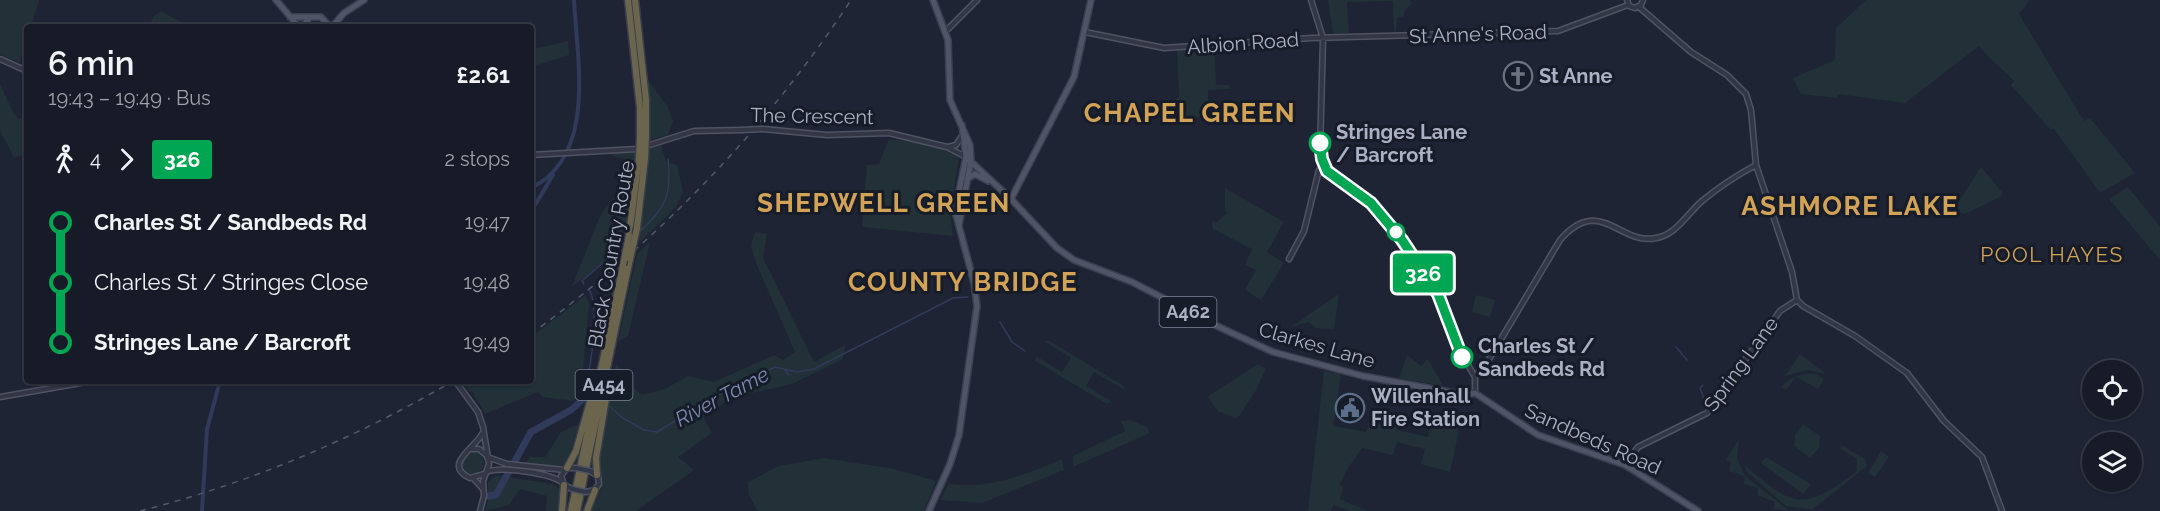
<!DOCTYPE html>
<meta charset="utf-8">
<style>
body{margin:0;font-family:Raleway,sans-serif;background:#1f242f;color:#f1f3f6;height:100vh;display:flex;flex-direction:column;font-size:22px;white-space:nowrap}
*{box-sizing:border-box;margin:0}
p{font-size:20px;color:#9ea1a7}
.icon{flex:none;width:33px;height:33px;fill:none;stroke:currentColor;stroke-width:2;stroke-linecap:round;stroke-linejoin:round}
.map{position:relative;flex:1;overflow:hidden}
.details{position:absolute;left:24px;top:24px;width:510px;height:360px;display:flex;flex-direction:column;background:#161b27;border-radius:6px;box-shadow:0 2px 4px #0004,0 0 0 2px #353944}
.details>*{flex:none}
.badge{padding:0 12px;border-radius:4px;font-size:21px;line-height:39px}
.buttons{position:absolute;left:2082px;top:360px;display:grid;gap:12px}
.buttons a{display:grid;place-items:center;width:60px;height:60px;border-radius:50%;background:#161b27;box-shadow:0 2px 4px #0004,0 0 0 2px #353944;font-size:30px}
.map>.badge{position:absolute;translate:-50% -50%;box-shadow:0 0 0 3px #fff}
.legs{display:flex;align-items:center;gap:9px;height:66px;padding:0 24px;font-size:20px}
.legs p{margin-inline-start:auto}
.headline{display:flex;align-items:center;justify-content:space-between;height:102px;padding:0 24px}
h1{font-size:33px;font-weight:600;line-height:45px}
ul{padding:0 24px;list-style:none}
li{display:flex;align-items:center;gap:21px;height:60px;font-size:22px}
li i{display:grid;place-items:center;width:9px;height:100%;margin:0 8px;background:currentColor}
li i::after{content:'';width:15px;height:15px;margin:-8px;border:4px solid;border-radius:50%;background:#161b27}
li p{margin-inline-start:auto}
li:first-child i{background:linear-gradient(#0000 50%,currentColor 0)}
li:last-child i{background:linear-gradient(currentColor 50%,#0000 0)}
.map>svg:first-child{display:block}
</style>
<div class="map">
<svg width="2160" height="511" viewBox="0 0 2160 511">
<rect width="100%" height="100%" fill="#1e2434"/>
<path fill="#213137" d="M0 0H39L31 27H27V39L20 63 0 54Z
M1328 0H1410L1412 3 1405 10 1404 16 1397 18 1396 31 1394 32 1393 1 1347 2 1349 33 1333 34Z
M1866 0H2030L2019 14 2084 121 2090 118 2135 173 2100 193 2054 129H2050L2011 85 2014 81C2002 68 1990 60 1979 46L1905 103 1838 94 1837 98 1801 94 1793 78 1835 60 1836 28Z
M161 11 190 27H149L153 17Z
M568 41 569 55 531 67 533 49Z
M1214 48 1216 85H1228L1230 89 1208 90V117H1187L1174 111V101L1179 97 1177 50Z
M647 79 668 107 673 121 668 135 649 140Z
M0 84 14 114 19 119 27 118V155L14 157 0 131Z
M889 139C910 142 944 143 959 158L950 212 953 236 862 227 867 165 879 164Z
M661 145 666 162 677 165 683 192 676 207 639 243 650 149Z
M636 152C635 173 633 224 625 241 623 246 578 284 572 286L601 214 625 185 624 158 614 157 611 153Z
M1981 167 2002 192V196L1965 214 1953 210Z
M2128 187 2160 227V260L2109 199Z
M1225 188 1284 222 1267 252 1284 263 1261 300 1245 290 1256 270 1245 265 1252 249 1213 229 1212 221 1217 222 1227 213 1225 210Z
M755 232 767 234 763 258 814 362 845 345 843 359 792 384 734 397 684 428 703 416 712 433 678 457 694 470 636 511H591L602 487 598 465 616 363 630 385 642 395 665 389 688 376 714 382 774 355 783 360 795 352 756 263 751 246Z
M650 242 628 336 618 342 637 254Z
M1339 294 1334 329 1316 328 1309 322 1291 327Z
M586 295 589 304 581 389 574 401 543 397 538 392 485 414 472 391 469 392 462 382 531 381V337Z
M1476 295 1495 300 1490 317 1472 312Z
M1044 341H1050L1122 385 1127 391 1094 372 1086 386 1111 401 1107 404 1035 361 1036 356 1062 372 1071 358Z
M1800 354 1826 374 1808 370 1785 376Z
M1407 355 1421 366 1428 359 1443 386 1399 378Z
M1258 364 1266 369 1255 392 1237 419 1218 411 1207 397Z
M1324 371 1341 374 1333 426 1366 432 1370 422 1395 427 1398 413 1400 414 1397 430 1428 437 1431 424H1454L1459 431 1450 472 1421 464 1425 449 1397 442 1393 455 1362 448 1346 471 1340 485 1343 487 1340 499 1368 511H1350L1333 505 1331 511H1308Z
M1807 374H1816L1824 379 1818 389 1796 377 1786 390 1781 387C1789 378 1796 376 1807 374Z
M1130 420 1147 427 1150 433 1073 467V456L1125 431 1121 421Z
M579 424 567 464 561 467 526 463 530 457H545L561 432Z
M1803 424 1820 436 1819 448 1810 458 1794 446 1795 435Z
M1739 438 1737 458 1745 476 1789 511 1773 509 1775 502 1757 495 1758 488 1743 484 1745 476 1729 471 1731 462 1726 460Z
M1842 445 1865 459 1867 466 1813 509H1807L1786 506 1746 471 1745 465C1793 508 1804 511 1856 472L1857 459 1839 448Z
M1881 451 1889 457 1875 477 1868 473Z
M462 463a11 11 0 1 1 22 0a11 11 0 1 1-22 0Z
M1766 457 1811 484 1803 494 1761 463Z
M824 458 894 469 936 481 924 511H758L749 495 748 482 779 466Z
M1062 459 1064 470 982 503 940 500 949 484C992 489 1024 475 1062 459Z
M496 475 553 484 559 488V511H546L547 496 520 489 509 505 485 511 489 498 497 496 495 493 488 494V482Z"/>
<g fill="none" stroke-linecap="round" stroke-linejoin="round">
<path stroke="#303a5a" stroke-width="1.5" d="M639 232C666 208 672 195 668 159
M584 284 582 281 624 244
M1000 322 1012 342 1025 351
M1676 347 1687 360
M784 369 789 375
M1703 385 1700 388 1705 401
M586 402H580C590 383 601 307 589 290
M610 407 623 418 644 430 657 432 716 396 775 367 797 372 814 369 953 298 968 297"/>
<path stroke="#303a5a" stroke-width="4" d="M531 188C597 156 577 60 574 0
M535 205 553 175
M202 511 207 429 220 381"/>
<path stroke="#303a5a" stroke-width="7" d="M488 496 496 495 531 432 571 410 580 402"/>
<g stroke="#4f5364" stroke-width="7">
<path id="minor" d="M1311 0 1323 38 1320 151 1327 171 1371 203 1387 219 1438 294 1457 346 1475 377V393
M1627 0 1629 6 1635 8 1641 5 1643 0
M1639 7 1691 52 1727 75 1746 94 1751 110 1756 165 1792 272 1797 300
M946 31 977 0
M1085 32 1164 48 1312 38 1558 31 1628 5
M0 59 27 71
M763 129 827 135 889 133 947 147 966 157
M948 147 956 145 962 136
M531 155 637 149 694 131 742 130
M1289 259 1304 231 1319 170 1325 168
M1797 300 1803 306 1855 336 1907 373 1944 421 1982 457 2002 511
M1475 377 1485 366 1560 240C1600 194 1620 246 1656 238 1676 235 1688 213 1702 201 1719 187 1737 175 1756 165
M459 386 478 412 483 427 489 464 483 481 484 496 480 511
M0 397 92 381
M482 434C475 448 442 465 470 478L484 474
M470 449H479L485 454
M487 457 507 464 564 470
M1625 465 1638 447 1707 413 1780 311 1797 300
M486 472C501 466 551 473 563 483
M473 478 483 489
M572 489 564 485 561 476 567 468H576
M586 492 595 490 599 484 598 476 590 471"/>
</g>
<g stroke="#3b3f4f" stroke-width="8">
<path id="major" d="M276 0 299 27
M933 0 948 40 950 100 970 145 971 160 959 225
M290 17H321L330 27
M303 27 309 18
M332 27 344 13 364 0
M966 157 1011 199 1057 248 1074 260 1132 282 1217 326 1273 352 1363 376 1466 395 1475 393 1538 435 1625 465 1698 511
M967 179 975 174 988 181
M1011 199 1074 77 1091 0
M929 511 950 464 959 435 977 306 974 283 955 211 966 157 962 125"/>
</g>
<g stroke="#393e4c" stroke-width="9">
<path id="highway" d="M628 0 640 108V137
M635 0 646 100V137
M637 228 645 158
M629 235 639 158
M567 468 576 451 595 384
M597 475 596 458 610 375
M562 511 564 485
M571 511 623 265
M577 511 630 259
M587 511 595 490"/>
</g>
<use href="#minor" stroke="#323645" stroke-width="4"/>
<use href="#major" stroke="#4f5566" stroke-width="5"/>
<use href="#highway" stroke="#6b654e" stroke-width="6"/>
<path stroke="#53596d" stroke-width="1.5" stroke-dasharray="6 6" stroke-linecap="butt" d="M531 334C660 239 763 133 851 0
M140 511C250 483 356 438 453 381"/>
<g stroke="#4f5364" stroke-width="7" stroke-linecap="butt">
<path id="minor-bridge" d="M742 130 763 129
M455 381 459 386
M576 468 590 471
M572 489 586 492"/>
</g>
<g stroke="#393e4c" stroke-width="9" stroke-linecap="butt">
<path id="highway-bridge" d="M639 158 640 137
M645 158 646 137
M630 259 637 228
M623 265 629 235"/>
</g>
<use href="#minor-bridge" stroke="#323645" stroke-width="4"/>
<use href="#highway-bridge" stroke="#6b654e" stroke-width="6"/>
</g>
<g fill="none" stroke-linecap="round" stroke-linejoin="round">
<g stroke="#fff" stroke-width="14">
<path id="line-1" d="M1320 143 1322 159 1327 171 1371 203 1402 240 1438 294 1462 357"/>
</g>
<use href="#line-1" stroke="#00a651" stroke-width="9"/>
</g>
<defs>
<g id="church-ring" transform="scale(1.5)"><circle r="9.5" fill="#171c29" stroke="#6b7280" stroke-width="1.5"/><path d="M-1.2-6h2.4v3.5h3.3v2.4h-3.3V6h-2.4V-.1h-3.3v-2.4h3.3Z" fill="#6b7280"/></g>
<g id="civic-ring" transform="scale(1.5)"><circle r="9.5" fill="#171c29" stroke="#5c6f8a" stroke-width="1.5"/><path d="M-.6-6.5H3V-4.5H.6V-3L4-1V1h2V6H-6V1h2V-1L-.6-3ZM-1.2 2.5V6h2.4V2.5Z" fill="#5c6f8a"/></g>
</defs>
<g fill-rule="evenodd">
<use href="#church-ring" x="1518" y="76"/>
<use href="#civic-ring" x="1350" y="408"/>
</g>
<g fill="#fff" stroke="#00a651" stroke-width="3">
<circle cx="1320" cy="143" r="10"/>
<circle cx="1396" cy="232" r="8"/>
<circle cx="1462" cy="357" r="10"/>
</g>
<g text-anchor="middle" stroke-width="6" stroke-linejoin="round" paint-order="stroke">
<g fill="#171c29" stroke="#7f8495" stroke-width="1.5">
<rect x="1159.5" y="297" width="57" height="30" rx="4.5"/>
<rect x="575.5" y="370" width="57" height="30" rx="4.5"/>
</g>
<g font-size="18" font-weight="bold" fill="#abb0c3">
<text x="1188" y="318">A462</text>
<text x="604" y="391">A454</text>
</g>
<g font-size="20" fill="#abb0c3" stroke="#171c29">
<text transform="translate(1478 34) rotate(-2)" y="7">St Anne's Road</text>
<text transform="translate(1243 43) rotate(-4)" y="7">Albion Road</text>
<text transform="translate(812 116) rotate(1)" y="7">The Crescent</text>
<text transform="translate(611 254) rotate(-80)" y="7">Black Country Route</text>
<text transform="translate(1317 345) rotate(16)" y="7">Clarkes Lane</text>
<text transform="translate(1741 364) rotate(-54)" y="7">Spring Lane</text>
<text transform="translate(1593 439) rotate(24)" y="7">Sandbeds Road</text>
</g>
<g font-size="20" font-weight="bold" fill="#abb0c3" stroke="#171c29" text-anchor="start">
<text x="1539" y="83">St Anne</text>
<text x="1371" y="403">Willenhall<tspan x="1371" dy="23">Fire Station</tspan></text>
</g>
<g font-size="20" font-weight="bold" fill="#abb0c3" stroke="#171c29" text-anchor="start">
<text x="1336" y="139">Stringes Lane<tspan x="1336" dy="23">/ Barcroft</tspan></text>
<text x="1478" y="353">Charles St /<tspan x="1478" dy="23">Sandbeds Rd</tspan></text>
</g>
<g font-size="21" letter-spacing="1.5" fill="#d2a357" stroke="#171c29">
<text x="2052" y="262">POOL HAYES</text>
</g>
<g font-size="21" font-style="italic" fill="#7a88b1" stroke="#171c29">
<text transform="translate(722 397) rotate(-28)" y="7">River Tame</text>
</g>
<g font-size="26" font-weight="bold" letter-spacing="1.5" fill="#d2a357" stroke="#171c29">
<text x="1190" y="122">CHAPEL GREEN</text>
<text x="884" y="212">SHEPWELL GREEN</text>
<text x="1850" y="215">ASHMORE LAKE</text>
<text x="963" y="291">COUNTY BRIDGE</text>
</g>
</g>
</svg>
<div class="buttons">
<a><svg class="icon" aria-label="locate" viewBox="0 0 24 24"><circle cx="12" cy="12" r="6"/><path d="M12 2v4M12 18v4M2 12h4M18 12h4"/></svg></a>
<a><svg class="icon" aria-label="layers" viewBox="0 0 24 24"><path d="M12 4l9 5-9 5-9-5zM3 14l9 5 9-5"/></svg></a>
</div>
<b class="badge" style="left:1423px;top:273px;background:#00a651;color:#fff">326</b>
<section class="details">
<div class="headline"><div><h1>6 min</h1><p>19:43 – 19:49 · Bus</p></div><b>£2.61</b></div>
<div class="legs"><svg class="icon" aria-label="walk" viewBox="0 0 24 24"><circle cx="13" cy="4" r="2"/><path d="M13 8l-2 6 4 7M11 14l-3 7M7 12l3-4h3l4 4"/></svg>4<svg class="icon" aria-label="forward" viewBox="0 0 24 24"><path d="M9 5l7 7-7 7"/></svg><b class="badge" style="background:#00a651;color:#fff">326</b><p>2 stops</p></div>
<ul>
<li><i style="color:#00a651"></i><b>Charles St / Sandbeds Rd</b><p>19:47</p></li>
<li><i style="color:#00a651"></i><span>Charles St / Stringes Close</span><p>19:48</p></li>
<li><i style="color:#00a651"></i><b>Stringes Lane / Barcroft</b><p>19:49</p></li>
</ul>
</section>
</div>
